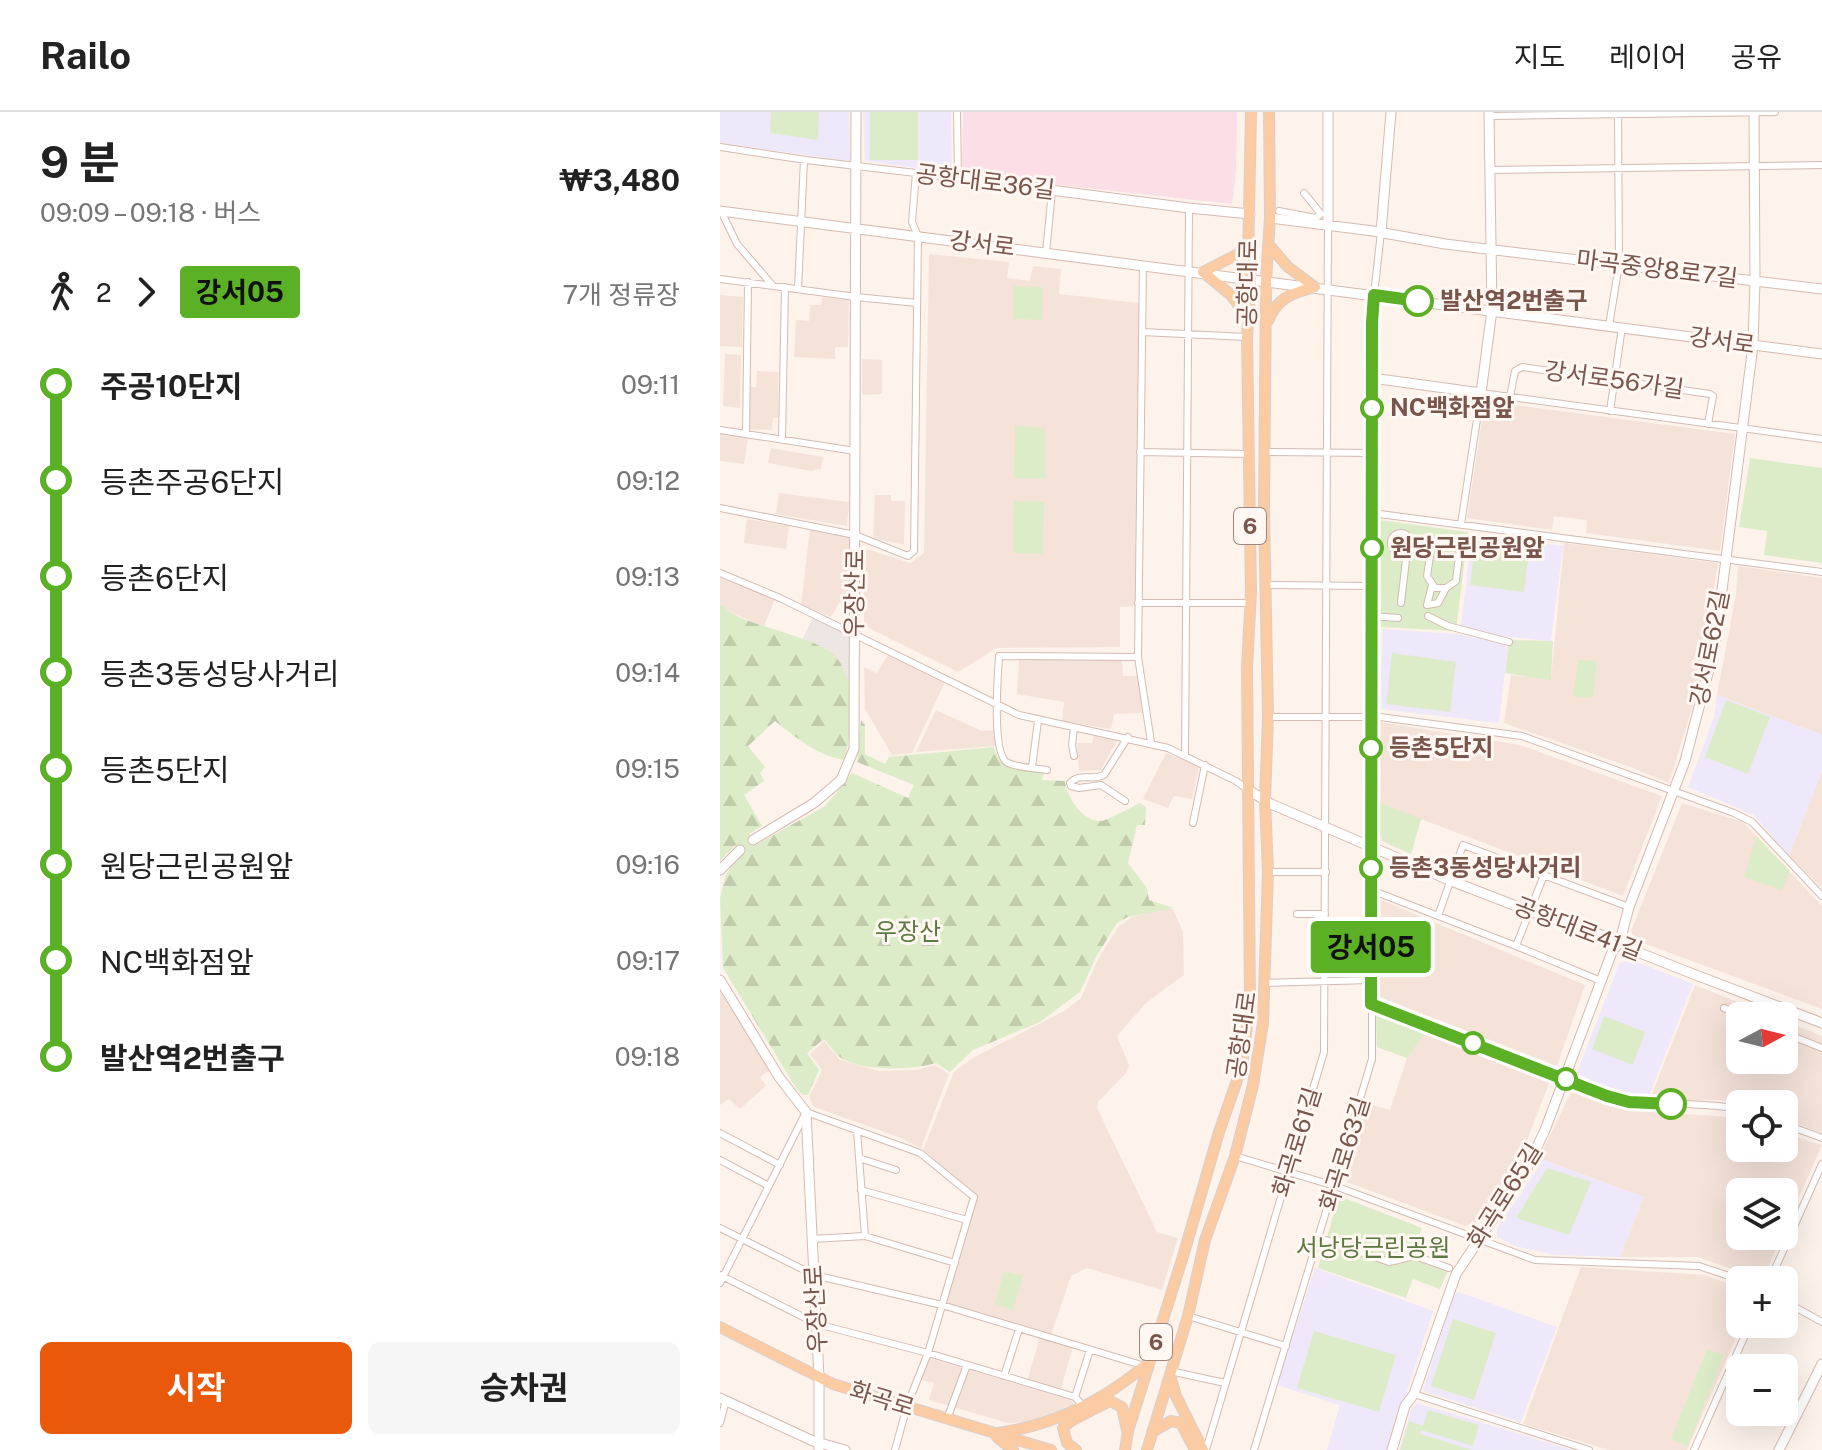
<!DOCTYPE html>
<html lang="ko">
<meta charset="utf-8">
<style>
body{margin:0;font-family:"Public Sans","Noto Sans KR",sans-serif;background:#f6f6f6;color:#222;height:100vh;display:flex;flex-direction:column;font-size:30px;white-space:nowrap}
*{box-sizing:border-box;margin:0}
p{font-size:26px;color:#767676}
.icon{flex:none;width:44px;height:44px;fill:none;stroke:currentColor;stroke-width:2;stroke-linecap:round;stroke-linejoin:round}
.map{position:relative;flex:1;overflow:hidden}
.details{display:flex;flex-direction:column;background:#fff;width:720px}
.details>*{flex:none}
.badge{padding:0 16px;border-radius:6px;font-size:28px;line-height:52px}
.needle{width:52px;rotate:83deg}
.fabs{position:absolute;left:1006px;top:890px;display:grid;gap:16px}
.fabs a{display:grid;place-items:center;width:72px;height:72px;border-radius:12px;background:#fff;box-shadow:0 8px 32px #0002;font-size:40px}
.map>.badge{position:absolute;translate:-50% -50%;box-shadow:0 0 0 4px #fff}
.legs{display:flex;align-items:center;gap:12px;height:88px;padding:0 40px;font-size:26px}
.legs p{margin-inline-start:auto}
.summary{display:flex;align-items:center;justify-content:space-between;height:136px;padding:0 40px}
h1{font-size:44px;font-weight:700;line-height:60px}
.cta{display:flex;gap:16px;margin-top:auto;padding:16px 40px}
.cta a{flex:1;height:92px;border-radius:12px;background:#ea580c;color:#fff;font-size:32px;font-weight:700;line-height:92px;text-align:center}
.cta a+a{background:#f6f6f6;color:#222}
ul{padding:0 40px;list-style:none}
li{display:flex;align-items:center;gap:28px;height:96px;font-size:30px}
li i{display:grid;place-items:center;width:12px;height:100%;margin:0 10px;background:currentColor}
li i::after{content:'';width:20px;height:20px;margin:-10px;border:6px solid;border-radius:50%;background:#fff}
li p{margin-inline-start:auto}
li:first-child i{background:linear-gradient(#0000 50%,currentColor 0)}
li:last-child i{background:linear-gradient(currentColor 50%,#0000 0)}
header{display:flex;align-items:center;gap:48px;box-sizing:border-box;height:112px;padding:0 40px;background:#fff;border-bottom:2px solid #e0e0e0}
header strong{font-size:38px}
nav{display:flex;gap:44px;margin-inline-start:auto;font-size:28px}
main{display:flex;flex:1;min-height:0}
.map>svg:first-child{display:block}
</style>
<header>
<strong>Railo</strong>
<nav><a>지도</a><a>레이어</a><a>공유</a></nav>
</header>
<main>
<section class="details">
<div class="summary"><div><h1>9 분</h1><p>09:09 – 09:18 · 버스</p></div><b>₩3,480</b></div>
<div class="legs"><svg class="icon" aria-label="walk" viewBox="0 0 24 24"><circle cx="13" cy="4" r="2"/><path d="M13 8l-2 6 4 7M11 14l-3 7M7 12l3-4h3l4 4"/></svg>2<svg class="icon" aria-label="forward" viewBox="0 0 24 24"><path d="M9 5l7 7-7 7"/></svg><b class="badge" style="background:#5bb025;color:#111">강서05</b><p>7개 정류장</p></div>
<ul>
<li><i style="color:#5bb025"></i><b>주공10단지</b><p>09:11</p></li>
<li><i style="color:#5bb025"></i><span>등촌주공6단지</span><p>09:12</p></li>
<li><i style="color:#5bb025"></i><span>등촌6단지</span><p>09:13</p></li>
<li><i style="color:#5bb025"></i><span>등촌3동성당사거리</span><p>09:14</p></li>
<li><i style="color:#5bb025"></i><span>등촌5단지</span><p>09:15</p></li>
<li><i style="color:#5bb025"></i><span>원당근린공원앞</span><p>09:16</p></li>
<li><i style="color:#5bb025"></i><span>NC백화점앞</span><p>09:17</p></li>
<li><i style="color:#5bb025"></i><b>발산역2번출구</b><p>09:18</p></li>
</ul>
<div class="cta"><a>시작</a><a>승차권</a></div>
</section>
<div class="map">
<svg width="1102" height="1338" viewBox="0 0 1102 1338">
<defs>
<pattern id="forest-firs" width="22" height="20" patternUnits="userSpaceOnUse" patternTransform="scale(2)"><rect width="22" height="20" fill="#ddecc8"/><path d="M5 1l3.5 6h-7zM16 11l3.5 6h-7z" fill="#c1ccad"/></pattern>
</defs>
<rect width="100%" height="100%" fill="#fdf3eb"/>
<path fill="#f5e3d9" d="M209 142 289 150 287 166 310 169 313 154 341 157 339 182 419 191 416 494 400 495V535L277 536 238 560 147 515 144 509V436L190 451 204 441Z
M0 183 23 185 22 235 0 234Z
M102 185 129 188 128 235H115V247L74 245 76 208 89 209 90 193H101Z
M5 242 21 243 20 296 3 294Z
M142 247 162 248V282L142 283Z
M37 259 58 260V306H53L52 318 28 317 30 275H36Z
M765 289 1015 322 1000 439 866 421 867 408 834 404 832 418 747 406Z
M0 321 28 326 24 352 0 349Z
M51 336 103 345 101 357 91 359 48 351Z
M59 381 129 390 127 414 56 402Z
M155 383H171V389H185L184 433 153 426Z
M27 407 69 414 66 437 24 431Z
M90 417 133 425V492L119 491 111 505 81 493Z
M844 431 998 451 979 573 949 671 913 656 784 611 791 563 831 567Z
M1018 454 1102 466V623L997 583 1016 482Z
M0 465 55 487 44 514 14 502 0 492Z
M169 541 225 570 192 641 172 643 145 597 144 555 157 561Z
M299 548H402L403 564H418L424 601 394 602 391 617 342 609 344 590 297 582Z
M216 598 262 619 277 618V634L196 640Z
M660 610 800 633 942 684 903 784 701 707 691 742 662 729 657 722Z
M374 623 398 626 381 658 359 659 357 631H372Z
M446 641 479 654 472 687 454 684 448 696 423 687Z
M1102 659V776L1069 744Z
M962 691 1023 710 1102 794V897L915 828 911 819Z
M661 788 865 873 837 954 660 885Z
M443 797H453L463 820 464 863 426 891 397 924 409 953 407 960 378 990 377 996 437 1120 458 1126 442 1178 367 1156 351 1164 331 1223 225 1191 257 1083 203 1038 234 960 251 947 346 898 361 886 378 847 398 815 412 805Z
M975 873 1052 904H1020V948H1064V909L1102 924V1021L1064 1007V992H1023L999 988 929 989Z
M0 876 52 957 40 965 46 974 20 997 9 987 0 993Z
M656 899 830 969 800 1046 756 1111 745 1114 627 1070 646 991 670 998 687 946 657 935Z
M104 929 120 948 159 959 197 958 215 953 229 962 201 1036 181 1026 94 995 89 985 102 958 90 942Z
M856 979 900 997 1020 1006V1036H1064V1021L1102 1033 1064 1119V1080H1020V1124H1062L1042 1168 978 1145H900L924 1085 819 1046 850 982Z
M861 1155 985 1163 1020 1176 1022 1212 967 1338H889L803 1312Z
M320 1225 353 1235 340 1279 307 1269Z
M209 1246 351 1288 356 1294 318 1310 288 1311 209 1288 214 1271 201 1268Z"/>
<path fill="#eee6e3" d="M93 505 131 524 130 576 82 528Z"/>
<path fill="#efe7fa" d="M0 0H129L130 49 0 31Z
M143 0H231L232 61 145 49Z
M752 422 843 434 831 529 740 520Z
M662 517 736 522 788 532 779 611 661 597Z
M997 583 1102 623V659L1069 744 1034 703 968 675 994 605Z
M909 847 973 872 927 989 860 966 857 961 899 852Z
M819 1046 924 1085 900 1145 835 1143 795 1134 777 1125V1116L817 1058Z
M595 1156 713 1199 668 1338H607L620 1293 557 1273Z
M739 1180 837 1215 801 1310 703 1279 733 1183Z
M697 1291 852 1338H679L692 1296Z"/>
<path fill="#fbdee6" d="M243 0H517L516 59 512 92 247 63 242 58Z"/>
<path fill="url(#forest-firs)" d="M0 492C5 495 10 500 15 503 38 515 103 528 117 546 138 574 131 617 125 648 99 645 75 625 55 609L28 634 45 655 40 661 44 669 24 683 42 714 29 722 36 733 105 694 132 661 188 686 194 673 137 650 141 608 145 613V642L165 652 169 645 274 635C279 658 304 655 324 660L322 668 345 669C347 684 361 709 380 709 387 709 411 695 420 691L426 695 425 713H417L408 751 427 776 429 788 453 796 408 805 397 811 376 845 360 880 320 910 253 938 230 960 216 951C192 958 143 960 121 946 115 942 109 932 104 927L87 941 99 958 88 983H83L76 976 3 856 0 786 6 762 22 741 15 733 0 749Z"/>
<path fill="#ddecc8" d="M51 0H99L98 28 50 21Z
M150 0H198V48H150Z
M293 174 323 175 322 208 293 207Z
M295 314 325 316V367L294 366Z
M1030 346 1102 356V451L1044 443 1047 419 1019 415Z
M294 389 324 390 323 442 293 441Z
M659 408 748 420 736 519 661 515Z
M756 425 810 431 804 480 750 473Z
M789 528 833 529 831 568 785 561Z
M672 541 736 550 730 600 666 592Z
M858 548 877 549 873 586 853 584Z
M1006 588 1050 605 1028 662 985 645Z
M658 690 701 707 691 742C655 726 657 730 658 690Z
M1036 724 1070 759 1062 778 1024 765Z
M656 899 706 919 687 946 657 935Z
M884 904 925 920 913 953 872 937Z
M827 1056 871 1070 849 1123 796 1106Z
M619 1084 702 1116 693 1141 730 1154 720 1177 693 1167 686 1186 598 1156Z
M284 1159 303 1164 293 1198 275 1192Z
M733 1207 776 1221 754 1288 711 1274Z
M594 1219 676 1243 659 1300 577 1276Z
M987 1237 1004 1243 968 1334 951 1327Z
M708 1298 759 1313 753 1334 701 1318 700 1322 752 1338H680L689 1309 703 1314Z"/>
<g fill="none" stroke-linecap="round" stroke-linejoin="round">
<g stroke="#d3bbb2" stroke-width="8">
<path id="street" d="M769 4 1055 0
M0 35 86 48 238 66 237 0
M770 58 1102 53
M1 99 17 132 53 174
M559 99 596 106 601 102 584 81
M326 141 332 79
M423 153 418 545 431 630
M0 167 136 185 197 191
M78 177 84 48
M654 183 661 120
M889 214 899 152 898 0
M422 220 527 225
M790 285 795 259 802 255 990 282 993 284 988 312
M890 299 902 215
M0 318 135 339
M26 322 28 170
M62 326 65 175
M420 340 530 342
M545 340 652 341
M0 396 135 423 188 444 194 439 198 124 192 110 196 61
M652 401 1102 460
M741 412 761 281 1102 327
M671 431a10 10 0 1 1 20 0a10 10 0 1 1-20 0Z
M690 427 740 436 736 469 726 476H715L707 464 712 431
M0 461 60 486 299 603 448 636 516 669 527 677
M545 473 652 474
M712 473 707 493 718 491 726 476
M418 491H529
M681 491 687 439
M652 504 678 506
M708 504 728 514 789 530
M548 605H660L802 624 1014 701 1032 710 1102 784
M354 644 352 633 354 616
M465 644 469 96
M312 655 318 609
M327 658C315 656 299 656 288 651 271 643 278 563 279 544L418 545
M405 689 381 673 359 676 351 674 350 671C360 660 372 669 384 663L408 625
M473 711 485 653
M548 760H606
M824 763 796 834 881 869
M651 778 796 834
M577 802H605
M718 804 743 733 909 795
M544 871 651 868
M651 892 887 984C931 995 976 989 1020 997
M1004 896 1023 904
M1064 921 1102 936
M1064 1012 1102 1026
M137 1019 145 1124 235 1151
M0 1021 60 1053
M515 1044 615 1074 815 1148 979 1154 1021 1168
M139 1046 176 1058
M0 1048 49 1074
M141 1078 247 1108
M0 1116 94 1163 222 1193 425 1254
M92 1127 145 1124
M606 1128 669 1150 695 1144 729 1156
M0 1163 97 1212 208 1241 355 1285 363 1294
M1050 1168 1102 1052
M0 1171 86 1000 200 1041 254 1085 208 1241 187 1294 175 1338
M1064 1189 1102 1210
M468 1204 566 1234
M450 1259 505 1271
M284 1264 299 1217
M694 1282 869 1338
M355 1285 370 1238
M227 1307 247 1253
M0 1311 6 1288
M486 1338 604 940 608 112
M534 1338 652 947V266
M974 1338 1030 1212"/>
</g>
<g stroke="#d6baaf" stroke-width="11">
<path id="secondary" d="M608 0V112
M238 66 469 96 530 102
M0 99 1102 242
M550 106 653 119 725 132 1102 177
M661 120 671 0
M654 183 652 266 761 281 772 198 769 0
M530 679 551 692 729 768 809 799 900 829 910 837 968 860 1102 911
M33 728 94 691 121 668 134 637 136 0
M0 758 20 738
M0 868 59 965 86 1000 99 1266V1338
M0 1286 93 1329 125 1338
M672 1338 685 1294 694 1282 736 1162 807 1056 825 1018 892 840 900 829 909 795 965 649 995 534 1033 233 1035 169 1034 0
M1059 1338 1102 1252"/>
</g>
<g stroke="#d9cfcd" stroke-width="12">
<path id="primary" d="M549 133 568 155 595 175
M527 204 511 183 483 160 518 142 528 130
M548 209C557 186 572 181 595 175
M0 1215 113 1272 331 1338
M450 1263 456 1284 483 1338
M432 1320 451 1309 461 1311 475 1338
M278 1321C335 1313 385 1288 428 1251
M277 1325 293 1338
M356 1338 347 1331 343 1316 351 1309 390 1289 402 1295 407 1318
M405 1338 408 1319 464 1141 499 1020 522 954 530 889 527 556 531 480 527 225 531 167 528 151 531 0
M427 1338 468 1204 485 1128 515 1044 533 973 543 911 548 760 545 688 548 605 544 399 546 168 550 106 549 0"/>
</g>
<use href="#street" stroke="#fff" stroke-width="6"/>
<use href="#secondary" stroke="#fff" stroke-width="9"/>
<use href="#primary" stroke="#fbcba4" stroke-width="10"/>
</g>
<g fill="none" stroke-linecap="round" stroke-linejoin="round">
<g stroke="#fff" stroke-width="18">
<path id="line-1" d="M698 189 654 183 652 211 651 892 887 984 909 990 951 992"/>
</g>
<use href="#line-1" stroke="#5bb025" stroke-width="12"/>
</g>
<g fill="#fff" stroke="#5bb025" stroke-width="4">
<circle cx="698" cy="189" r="14"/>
<circle cx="652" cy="296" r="10"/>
<circle cx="652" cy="436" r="10"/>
<circle cx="651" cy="636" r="10"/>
<circle cx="651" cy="756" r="10"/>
<circle cx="753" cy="931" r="10"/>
<circle cx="846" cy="967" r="10"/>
<circle cx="951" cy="992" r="14"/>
</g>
<g text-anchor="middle" stroke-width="6" stroke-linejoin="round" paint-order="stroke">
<g fill="#fff7f1" stroke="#a1867e" stroke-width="2">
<rect x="514" y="396" width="32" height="36" rx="6"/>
<rect x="420" y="1212" width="32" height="36" rx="6"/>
</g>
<g font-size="22" font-weight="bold" fill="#79554c">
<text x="530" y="422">6</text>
<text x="436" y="1238">6</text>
</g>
<g font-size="24" fill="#79554c" stroke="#fff7f1">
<text transform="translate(265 70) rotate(7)" y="8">공항대로36길</text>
<text transform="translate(262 132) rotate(7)" y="8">강서로</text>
<text transform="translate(937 157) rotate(7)" y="8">마곡중앙8로7길</text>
<text transform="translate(528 171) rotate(-89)" y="8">공항대로</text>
<text transform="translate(1002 229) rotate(8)" y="8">강서로</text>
<text transform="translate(894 268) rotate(8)" y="8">강서로56가길</text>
<text transform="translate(135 481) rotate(-89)" y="8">우장산로</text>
<text transform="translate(990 536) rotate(-79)" y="8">강서로62길</text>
<text transform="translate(858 817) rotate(21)" y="8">공항대로41길</text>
<text transform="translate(522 923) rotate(-82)" y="8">공항대로</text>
<text transform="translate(577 1030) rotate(-73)" y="8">화곡로61길</text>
<text transform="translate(625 1042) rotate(-73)" y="8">화곡로63길</text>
<text transform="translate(785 1084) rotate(-58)" y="8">화곡로65길</text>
<text transform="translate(96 1197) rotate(-93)" y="8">우장산로</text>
<text transform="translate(162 1287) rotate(17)" y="8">화곡로</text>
</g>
<g font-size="24" font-weight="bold" fill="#79554c" stroke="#fff7f1" text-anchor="start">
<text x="720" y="197">발산역2번출구</text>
<text x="670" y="304">NC백화점앞</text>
<text x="670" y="444">원당근린공원앞</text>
<text x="669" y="644">등촌5단지</text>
<text x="669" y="764">등촌3동성당사거리</text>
</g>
<g font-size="24" fill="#5b7941" stroke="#fff7f1">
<text x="188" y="828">우장산</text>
<text x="653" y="1144">서낭당근린공원</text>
</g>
</g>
</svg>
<div class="fabs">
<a><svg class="needle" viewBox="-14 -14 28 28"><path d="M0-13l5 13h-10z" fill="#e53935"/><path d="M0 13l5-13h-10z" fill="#767676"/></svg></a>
<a><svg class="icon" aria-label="locate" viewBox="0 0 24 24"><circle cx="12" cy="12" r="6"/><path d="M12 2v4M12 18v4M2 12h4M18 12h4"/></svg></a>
<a><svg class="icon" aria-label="layers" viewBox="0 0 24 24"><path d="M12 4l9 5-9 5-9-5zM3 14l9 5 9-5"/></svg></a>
<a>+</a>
<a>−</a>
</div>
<b class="badge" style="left:651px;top:835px;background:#5bb025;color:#111">강서05</b>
</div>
</main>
